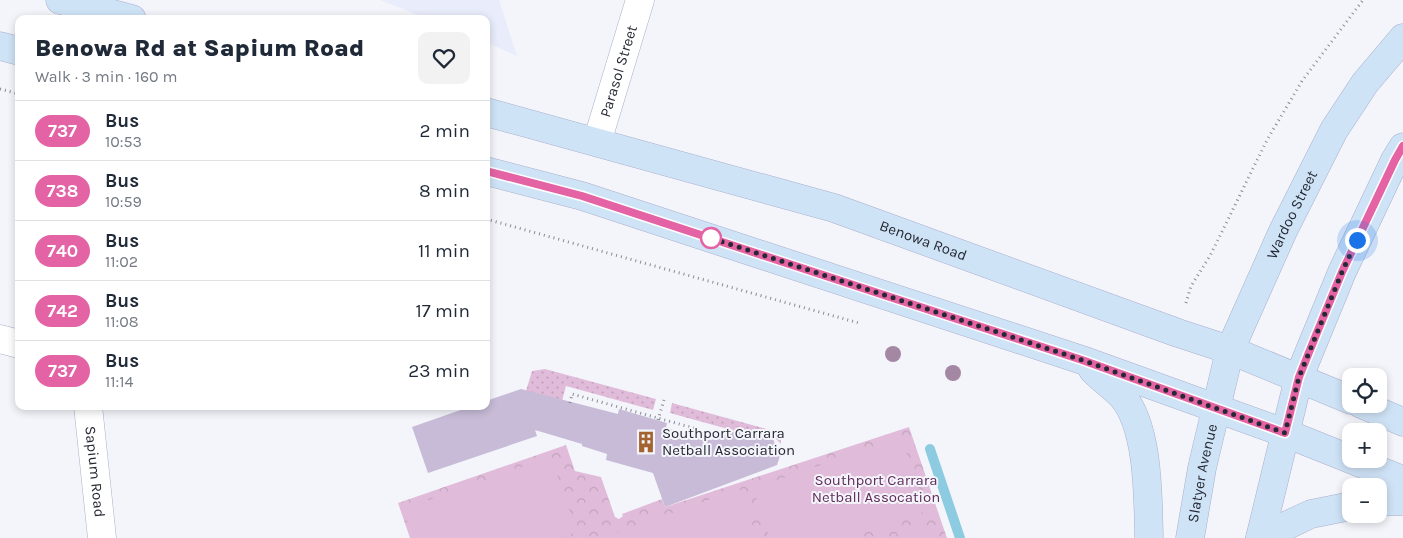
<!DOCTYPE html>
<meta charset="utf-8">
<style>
body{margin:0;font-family:Karla,sans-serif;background:#f2f2f3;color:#1f2937;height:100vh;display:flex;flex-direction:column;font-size:19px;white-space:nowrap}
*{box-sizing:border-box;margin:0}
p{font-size:16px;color:#747a83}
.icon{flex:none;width:28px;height:28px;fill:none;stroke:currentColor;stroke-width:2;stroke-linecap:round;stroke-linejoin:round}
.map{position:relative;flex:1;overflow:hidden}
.details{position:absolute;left:15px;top:15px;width:475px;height:395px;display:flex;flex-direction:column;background:#fff;border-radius:10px;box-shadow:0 2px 8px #0003}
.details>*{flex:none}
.badge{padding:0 10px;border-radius:16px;font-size:18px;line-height:32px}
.buttons{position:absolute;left:1342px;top:368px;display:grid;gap:10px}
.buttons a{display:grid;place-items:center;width:45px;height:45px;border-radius:10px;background:#fff;box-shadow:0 2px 8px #0003;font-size:25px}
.you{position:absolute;width:25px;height:25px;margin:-12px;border:4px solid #fff;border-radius:50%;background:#1a73e8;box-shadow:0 0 0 8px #1a73e833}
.map>.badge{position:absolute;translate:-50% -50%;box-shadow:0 0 0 2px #fff}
.round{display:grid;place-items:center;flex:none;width:52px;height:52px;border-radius:10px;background:#f2f2f3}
.summary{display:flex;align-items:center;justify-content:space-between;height:85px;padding:0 20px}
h1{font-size:24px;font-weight:800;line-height:38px}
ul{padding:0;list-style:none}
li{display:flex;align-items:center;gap:15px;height:60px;padding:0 20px;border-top:1px solid #e0e1e3}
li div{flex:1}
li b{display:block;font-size:19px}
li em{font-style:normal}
li .badge{min-width:55px;font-weight:700;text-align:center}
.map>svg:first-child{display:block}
</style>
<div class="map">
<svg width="1403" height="538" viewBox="0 0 1403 538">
<defs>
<pattern id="grass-dots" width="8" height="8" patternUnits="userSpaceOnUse" patternTransform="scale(1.25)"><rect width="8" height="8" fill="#e1bcda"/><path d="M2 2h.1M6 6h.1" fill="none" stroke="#c1a2bc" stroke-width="1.8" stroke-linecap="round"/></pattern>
<pattern id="park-crowns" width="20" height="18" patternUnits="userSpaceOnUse" patternTransform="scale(1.25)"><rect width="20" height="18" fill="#e1bcda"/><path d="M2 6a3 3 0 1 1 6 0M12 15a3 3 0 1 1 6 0" fill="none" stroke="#c1a2bc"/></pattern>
</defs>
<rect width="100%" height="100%" fill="#f4f5fb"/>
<path fill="#e9ecfa" d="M380 0H499L517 56 486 42V19H428Z"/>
<path fill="url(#grass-dots)" d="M545 369 656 399 653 410 566 386 562 401 526 391 532 371Z
M672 403 781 433V444L775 438 741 429 735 431 670 413Z"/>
<path fill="url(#park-crowns)" d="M909 427 947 538H410L398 503 566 445 575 471 601 477 615 517 619 519 623 516 622 514 662 499 665 507Z"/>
<path fill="#e1bcda" d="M901 437 927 511 850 538H770L753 489Z
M551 457 577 532 558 538H413L403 509Z
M740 489 757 538H601Z
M935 525 940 538H899Z"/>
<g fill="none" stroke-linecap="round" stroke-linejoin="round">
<path stroke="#8dcbe0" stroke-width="10" d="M930 449 960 538"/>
</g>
<path fill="#c7bbd7" d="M521 389 618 414 619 409 667 423 666 428 711 440 741 429 773 439 780 456 777 465 665 507 653 473 606 460 607 454 582 446V444L535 430 537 436 428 473 412 427 472 406H486V401Z"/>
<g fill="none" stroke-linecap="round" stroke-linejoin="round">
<g stroke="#a9afcb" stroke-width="29">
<g id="street">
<path id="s1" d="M597 142 640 0"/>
<path d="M0 339 19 344"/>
<path id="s2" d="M88 406 102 538"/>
</g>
</g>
<g stroke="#a9afcb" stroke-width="29">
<g id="secondary">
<path d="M60 0 132 19"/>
<path d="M0 46 19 51"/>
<path id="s3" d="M486 112 834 208 1178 333 1230 350 1351 400"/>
<path d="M486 171 582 196 1082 360 1285 433 1403 480"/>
<path d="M1093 370C1102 379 1113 387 1122 396 1149 427 1148 498 1149 538"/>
<path d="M1361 404 1403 422"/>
<path d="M1379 502 1403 501"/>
<path id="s4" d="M1190 538 1202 468 1230 350 1283 231 1334 130 1365 83 1403 38"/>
<path d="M1260 538 1299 377 1342 272 1395 160 1403 147"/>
<path d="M1260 538 1311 514 1351 506"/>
</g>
</g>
<path stroke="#898b93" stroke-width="3" stroke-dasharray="1 4" stroke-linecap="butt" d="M0 89 19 94
M486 219 859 323
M1186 303 1191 286 1210 256 1267 140 1302 81 1363 0
M570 403 572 394 697 429 695 436
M658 420 664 400"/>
<use href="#street" stroke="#fff" stroke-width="28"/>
<use href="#secondary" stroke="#cfe3f7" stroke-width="28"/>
</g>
<g fill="#a487a3">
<circle cx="893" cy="354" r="8"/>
<circle cx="953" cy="373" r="8"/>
</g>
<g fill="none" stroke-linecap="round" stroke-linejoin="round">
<g stroke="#fff" stroke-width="11">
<path id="line" d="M486 171 582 196 1082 360 1285 433 1299 377 1316 335 1342 272 1395 160 1403 146"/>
</g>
<use href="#line" stroke="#e463a4" stroke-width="8"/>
<path stroke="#262933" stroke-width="5" stroke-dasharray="0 9" d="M711 238 708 237 1082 360 1285 433 1299 377 1342 272 1357 240"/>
</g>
<defs>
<g id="building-bare" transform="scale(1.725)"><path d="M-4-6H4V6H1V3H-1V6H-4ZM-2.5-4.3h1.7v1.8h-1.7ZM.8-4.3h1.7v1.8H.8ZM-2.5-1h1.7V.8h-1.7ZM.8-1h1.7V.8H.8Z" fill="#a4622f" stroke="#f4f5fb" stroke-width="2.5" paint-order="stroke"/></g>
</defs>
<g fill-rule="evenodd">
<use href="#building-bare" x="646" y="442"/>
</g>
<circle fill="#fff" stroke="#e463a4" stroke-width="2.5" cx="711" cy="238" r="10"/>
<g text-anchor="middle" stroke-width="4" stroke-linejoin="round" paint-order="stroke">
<g font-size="15" fill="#262933" stroke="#f4f5fb">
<text dy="5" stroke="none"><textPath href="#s1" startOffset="74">Parasol Street</textPath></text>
<text dy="5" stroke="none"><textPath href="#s4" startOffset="341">Wardoo Street</textPath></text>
<text dy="5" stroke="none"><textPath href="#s3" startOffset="456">Benowa Road</textPath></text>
<text dy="5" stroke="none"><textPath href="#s2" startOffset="66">Sapium Road</textPath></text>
<text dy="5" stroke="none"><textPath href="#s4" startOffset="66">Slatyer Avenue</textPath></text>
</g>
<g font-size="15" fill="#262933" stroke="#f4f5fb" text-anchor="start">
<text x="662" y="438">Southport Carrara<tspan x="662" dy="17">Netball Association</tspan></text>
</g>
<g font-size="15" fill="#622d5b" stroke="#f4f5fb">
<text x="876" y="485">Southport Carrara<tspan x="876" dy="17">Netball Assocation</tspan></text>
</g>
</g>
</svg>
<div class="buttons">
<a><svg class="icon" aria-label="locate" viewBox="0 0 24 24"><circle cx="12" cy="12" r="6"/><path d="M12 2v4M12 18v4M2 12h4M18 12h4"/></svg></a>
<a>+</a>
<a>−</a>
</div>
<div class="you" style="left:1357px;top:240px"></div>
<section class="details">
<div class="summary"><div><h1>Benowa Rd at Sapium Road</h1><p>Walk · 3 min · 160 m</p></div><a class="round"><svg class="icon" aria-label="heart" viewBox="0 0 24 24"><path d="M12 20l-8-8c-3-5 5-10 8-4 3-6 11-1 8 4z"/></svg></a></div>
<ul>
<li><span class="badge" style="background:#e463a4;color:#fff">737</span><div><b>Bus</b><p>10:53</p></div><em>2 min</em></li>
<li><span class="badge" style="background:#e463a4;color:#fff">738</span><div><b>Bus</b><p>10:59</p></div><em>8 min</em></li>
<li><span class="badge" style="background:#e463a4;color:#fff">740</span><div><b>Bus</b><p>11:02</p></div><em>11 min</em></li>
<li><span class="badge" style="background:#e463a4;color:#fff">742</span><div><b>Bus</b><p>11:08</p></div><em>17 min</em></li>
<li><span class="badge" style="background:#e463a4;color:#fff">737</span><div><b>Bus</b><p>11:14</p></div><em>23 min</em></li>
</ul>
</section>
</div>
